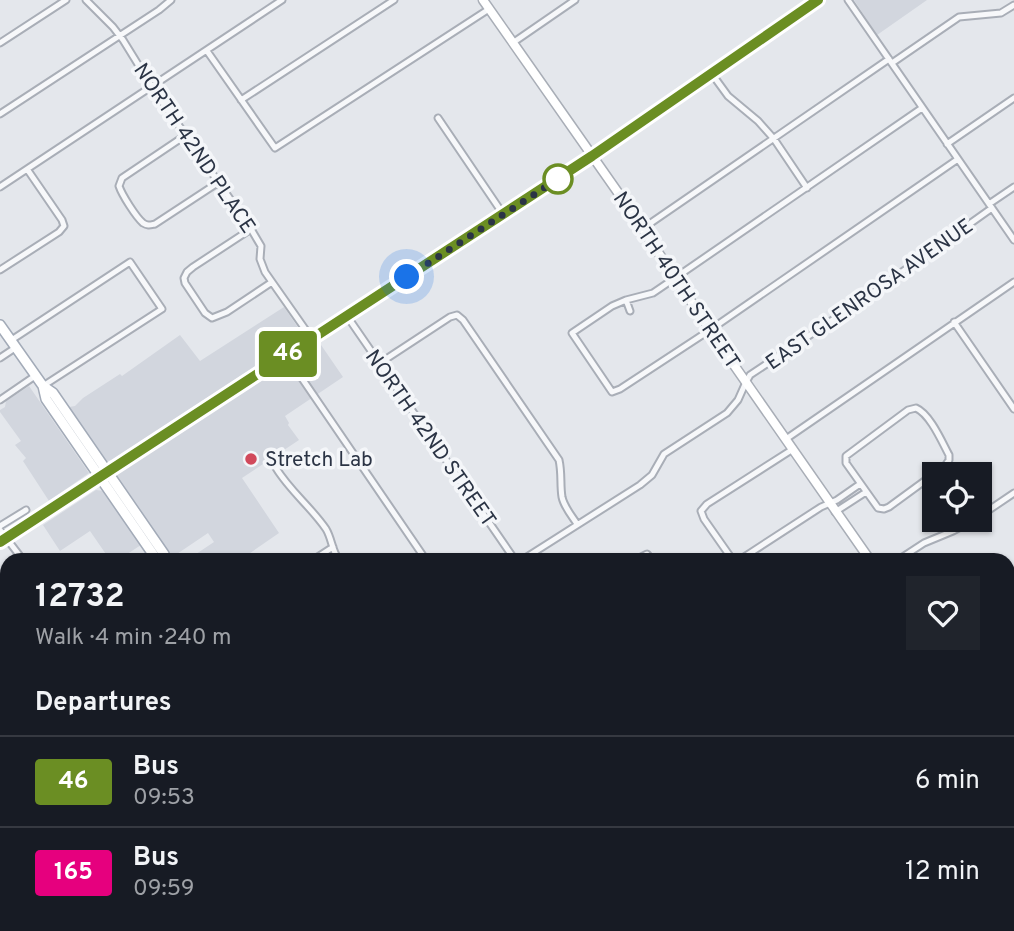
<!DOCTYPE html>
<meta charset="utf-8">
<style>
body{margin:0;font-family:Overpass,sans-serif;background:#20242c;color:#f1f3f6;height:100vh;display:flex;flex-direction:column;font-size:26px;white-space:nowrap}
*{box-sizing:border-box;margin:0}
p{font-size:23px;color:#9ea1a6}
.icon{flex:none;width:38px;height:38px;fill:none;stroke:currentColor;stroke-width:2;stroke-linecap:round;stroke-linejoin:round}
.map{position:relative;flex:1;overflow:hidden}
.side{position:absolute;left:0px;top:553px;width:1015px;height:378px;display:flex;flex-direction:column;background:#171b24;border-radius:21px 21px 0 0;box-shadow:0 2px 5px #0004}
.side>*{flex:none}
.badge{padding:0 14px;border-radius:5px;font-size:24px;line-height:46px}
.fabs{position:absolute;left:922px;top:462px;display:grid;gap:14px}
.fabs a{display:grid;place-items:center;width:70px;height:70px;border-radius:0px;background:#171b24;box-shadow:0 2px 5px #0004;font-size:35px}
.you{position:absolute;width:35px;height:35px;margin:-18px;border:5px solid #fff;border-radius:50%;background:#1a73e8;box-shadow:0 0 0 10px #1a73e833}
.map>.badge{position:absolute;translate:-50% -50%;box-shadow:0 0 0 4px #fff}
h2{padding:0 35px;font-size:26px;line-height:63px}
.round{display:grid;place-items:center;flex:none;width:74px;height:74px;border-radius:0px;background:#20242c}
.head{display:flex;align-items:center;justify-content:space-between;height:119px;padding:0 35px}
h1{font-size:33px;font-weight:700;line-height:52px}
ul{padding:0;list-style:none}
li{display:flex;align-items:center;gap:21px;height:91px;padding:0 35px;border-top:2px solid #363941}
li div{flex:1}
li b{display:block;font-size:26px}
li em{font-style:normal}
li .badge{min-width:77px;font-weight:700;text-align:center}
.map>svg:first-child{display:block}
</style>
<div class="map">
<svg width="1014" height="931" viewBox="0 0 1014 931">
<rect width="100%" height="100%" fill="#e4e7ec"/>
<path fill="#d2d6de" d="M854 0H927L877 35Z
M284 307 303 335 112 460 107 461 104 458 69 407 75 406 83 398 120 374 122 376 180 335 200 361Z
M319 342 343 377 285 416 289 423 288 425 299 440 242 478 279 533 240 560H187L214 542 208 533 171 558 118 480 117 475 120 471Z
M29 386 89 473 49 501 23 461 26 458 15 445 21 441 0 412V410L5 407 6 401Z
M96 490 104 491 141 545 118 560H110L90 531 60 551 43 525Z"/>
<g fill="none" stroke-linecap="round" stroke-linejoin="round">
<g stroke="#a9aeb7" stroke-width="9">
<path id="street" d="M86 0 113 27 123 40 152 87 251 229 261 246 260 259 265 272 312 339
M848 0 1014 240
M514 42 575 0
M0 43 66 0
M207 51 275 148 489 9
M892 63 959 17 1001 13 1014 5
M712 74 728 96 758 121 774 139 807 188
M241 100 394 0
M922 108 675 278 653 293 626 300 612 306 572 333 612 392 620 389 710 330 958 159
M0 114 159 10 171 0
M438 118 503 214
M186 135 122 178 119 186C122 195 136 217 143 223 148 226 150 225 155 224L219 182
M947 144 1014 98
M0 187 282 0
M989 204 1014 187
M251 229 193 267 187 272 184 278 185 283 205 313 212 318 227 312 272 282
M642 229 889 59
M0 270 59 232 64 226 62 220 27 169
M626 300 630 311
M347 316 515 560
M954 322 1014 409
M10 341 130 262 162 309 43 386
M286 355 426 560
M0 358 15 348
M380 363 450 317 457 315 463 320 559 460C562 473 560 485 562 497 564 507 572 516 577 524
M0 400 35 376
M916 408C930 414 942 442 949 455V460L945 466 889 507 884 509 878 508 846 463V456L908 410Z
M786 439 1014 282
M793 449 707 504 701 511 704 519 732 559H741L821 507 837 500 860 484
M276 468C290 491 311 507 326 529 332 539 332 551 339 560
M835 512 866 492
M980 516 1014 493
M0 526 26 510
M0 530 23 560
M313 560 333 547
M522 560 640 485 652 475 664 454 727 413 738 400 746 382 750 375 864 299 992 208
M635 560 647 554 652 560
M898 560 924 543 953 531 974 520
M1008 702 1014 698
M0 753 7 748
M1008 775 1014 771
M1008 782 1014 791
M1008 782 1014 778
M0 823 7 818
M1008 850 1014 846
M0 878 7 879
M1008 919 1014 915
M87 924 91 931
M60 931 70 924
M168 931 175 924
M275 931 286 924
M386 931 396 924
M763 931 774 924
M774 931 785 924
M880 931 891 924
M989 931 1000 924"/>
</g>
<g stroke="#a9aeb7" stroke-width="11">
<path id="secondary" d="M483 0 619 194 727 355 870 560
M0 542 592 156 818 0
M1008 604 1014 599
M1008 759 1014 768
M499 931 509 924"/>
</g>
<g stroke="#a3abb8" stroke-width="12">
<path id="primary" d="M0 325 43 386 53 393 164 554 165 560
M43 386 46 399 157 560
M413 924 417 931"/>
</g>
<use href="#street" stroke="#f7f8fa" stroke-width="5"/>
<use href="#secondary" stroke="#fff" stroke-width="8"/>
<use href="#primary" stroke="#fff" stroke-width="9"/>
</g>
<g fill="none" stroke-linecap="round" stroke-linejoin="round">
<g stroke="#fff" stroke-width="16">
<path id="line" d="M0 542 592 156 818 0"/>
</g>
<use href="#line" stroke="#6b8e23" stroke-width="10"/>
<path stroke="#2b3445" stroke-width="7" stroke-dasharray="0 12.6" d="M407 277 558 179"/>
</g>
<circle fill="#fff" stroke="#6b8e23" stroke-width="3.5" cx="558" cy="179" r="14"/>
<circle fill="#d1495b" stroke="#f4f6f9" stroke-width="2.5" cx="251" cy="459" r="7"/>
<g text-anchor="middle" stroke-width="7" stroke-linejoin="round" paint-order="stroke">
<g font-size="21" fill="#2b3445" stroke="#f4f6f9">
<text transform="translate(195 148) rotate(56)" y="7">NORTH 42ND PLACE</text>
<text transform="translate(677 280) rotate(56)" y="7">NORTH 40TH STREET</text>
<text transform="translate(869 294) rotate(-35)" y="7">EAST GLENROSA AVENUE</text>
<text transform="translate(431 438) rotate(55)" y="7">NORTH 42ND STREET</text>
</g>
<g font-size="21" fill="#2b3445" stroke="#f4f6f9" text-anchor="start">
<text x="265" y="466">Stretch Lab</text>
</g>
</g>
</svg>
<div class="fabs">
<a><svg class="icon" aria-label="locate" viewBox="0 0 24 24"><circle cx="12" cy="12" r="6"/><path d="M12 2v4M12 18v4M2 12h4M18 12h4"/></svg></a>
</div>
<div class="you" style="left:407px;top:277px"></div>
<b class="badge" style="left:288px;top:354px;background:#6b8e23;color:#fff">46</b>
<section class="side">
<div class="head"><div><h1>12732</h1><p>Walk · 4 min · 240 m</p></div><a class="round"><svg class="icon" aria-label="heart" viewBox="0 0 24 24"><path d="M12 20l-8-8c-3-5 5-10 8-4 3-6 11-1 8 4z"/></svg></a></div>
<h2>Departures</h2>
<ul>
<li><span class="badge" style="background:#6b8e23;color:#fff">46</span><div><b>Bus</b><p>09:53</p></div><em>6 min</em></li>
<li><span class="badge" style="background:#e6007e;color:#fff">165</span><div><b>Bus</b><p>09:59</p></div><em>12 min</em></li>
</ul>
</section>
</div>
